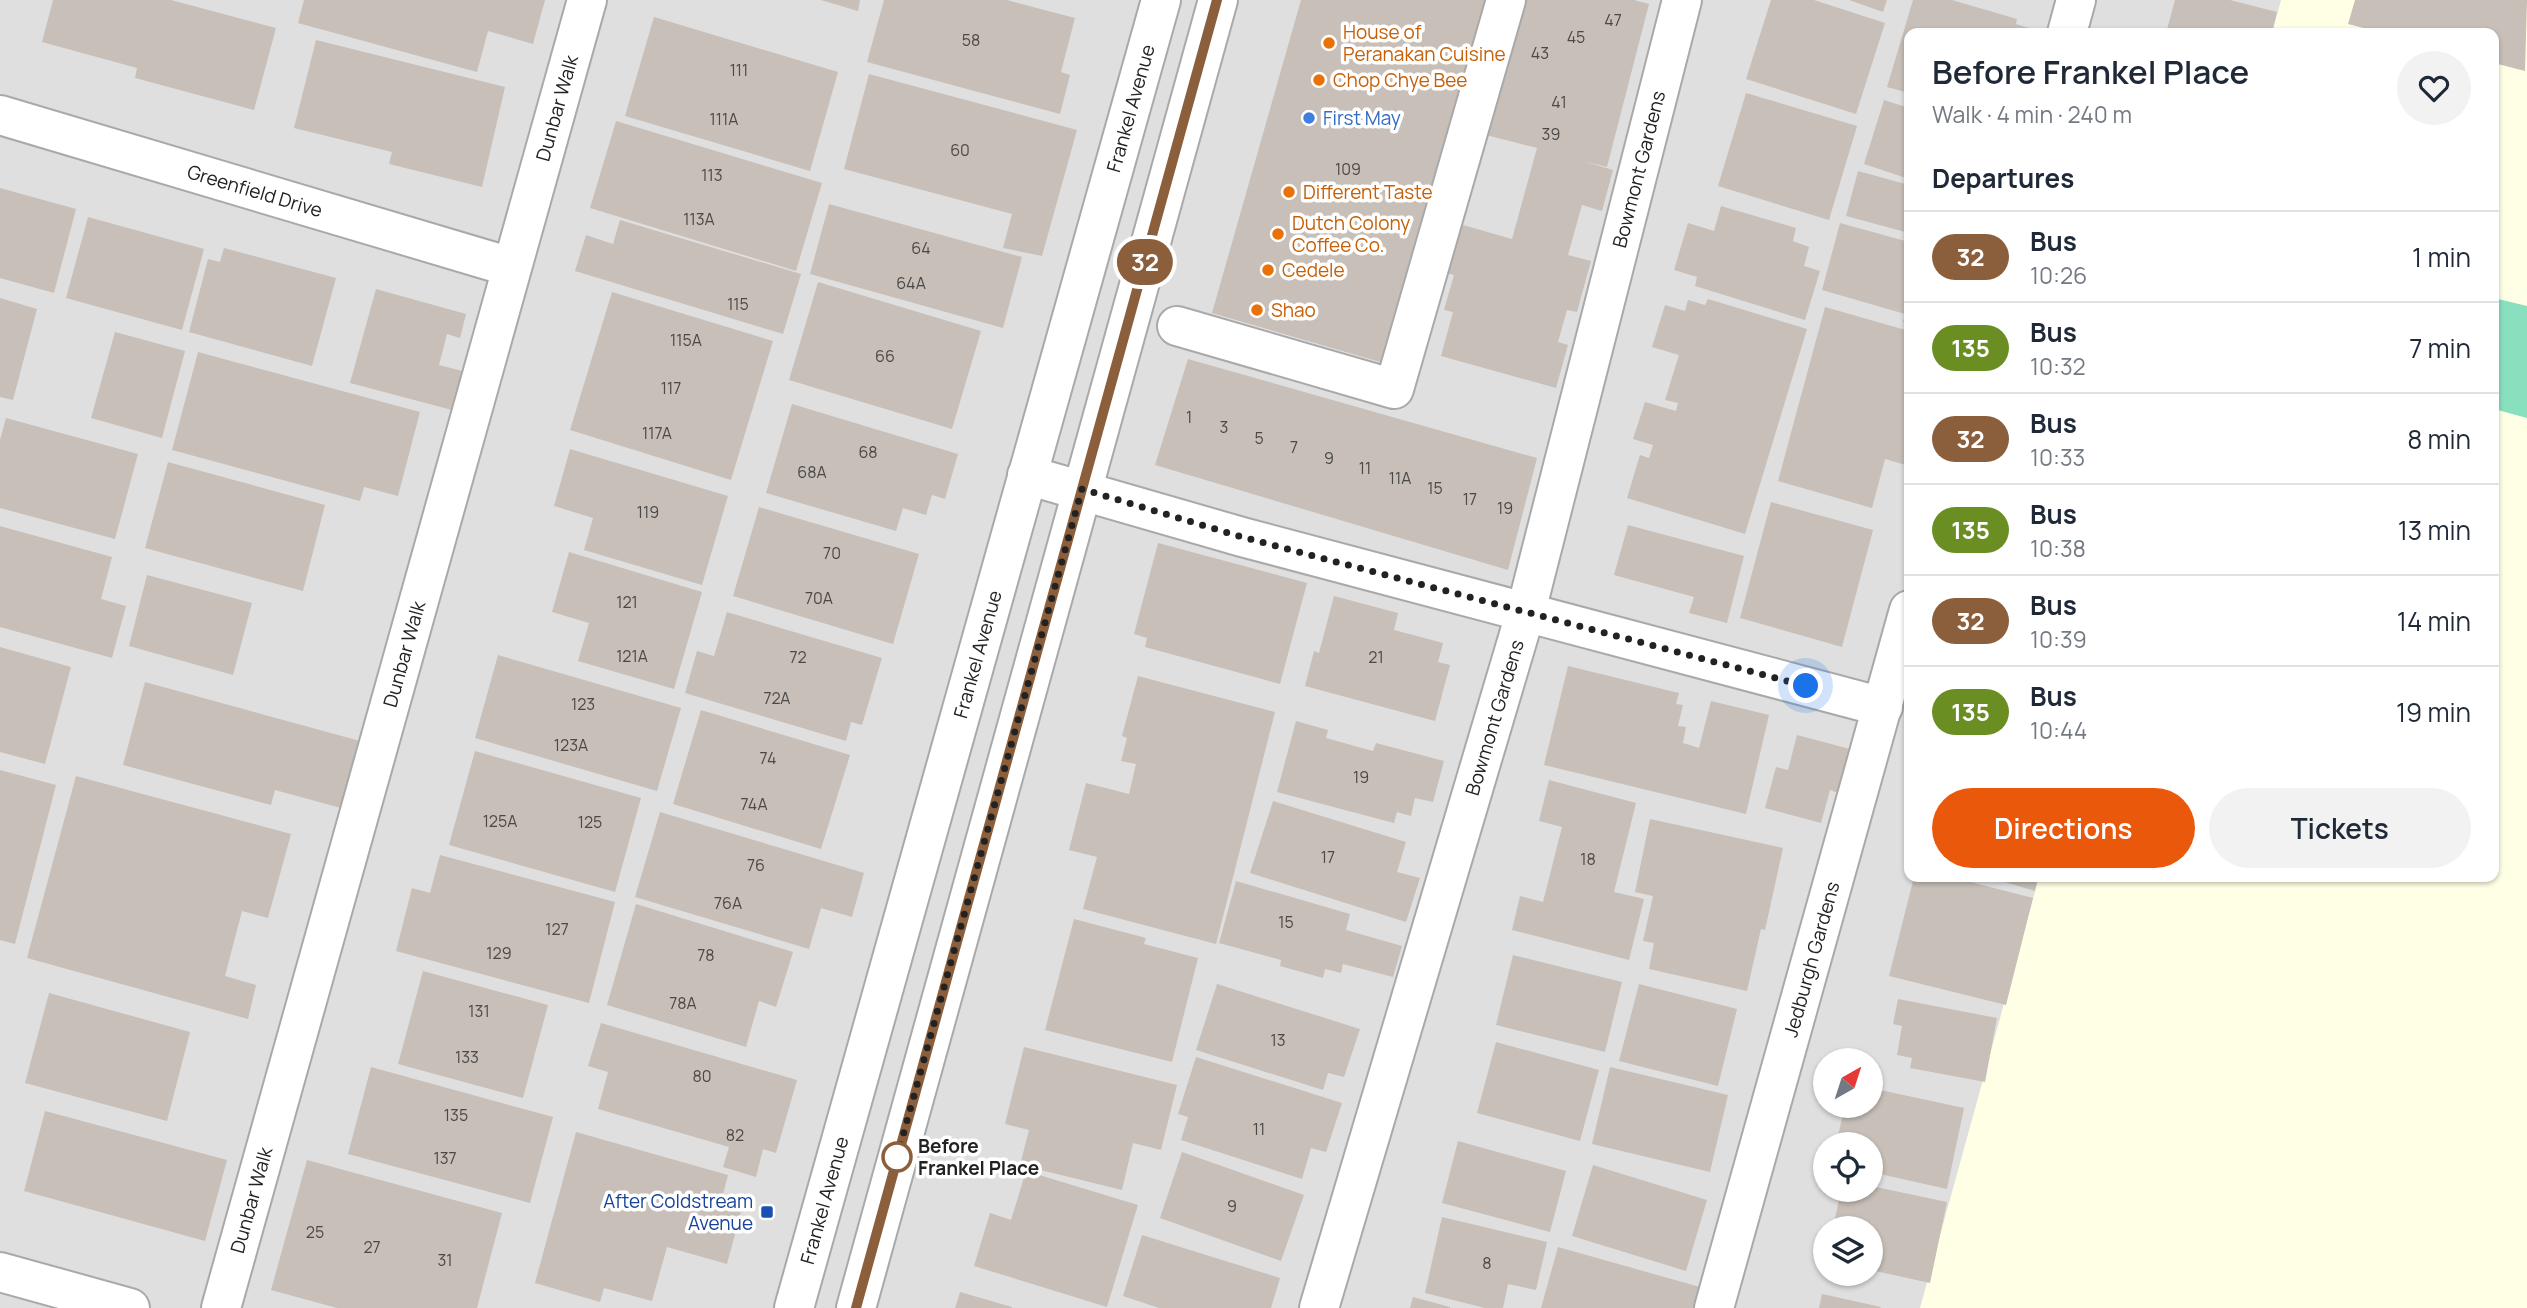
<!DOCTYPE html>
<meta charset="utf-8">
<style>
body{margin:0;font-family:Manrope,sans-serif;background:#f2f2f3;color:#1f2937;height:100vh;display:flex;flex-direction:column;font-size:26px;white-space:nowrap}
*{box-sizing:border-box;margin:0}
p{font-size:23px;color:#747a83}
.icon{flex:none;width:38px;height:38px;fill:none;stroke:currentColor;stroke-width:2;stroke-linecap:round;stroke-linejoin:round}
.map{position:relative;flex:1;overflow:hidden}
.details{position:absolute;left:1904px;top:28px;width:595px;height:854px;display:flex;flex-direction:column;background:#fff;border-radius:14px;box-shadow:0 2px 5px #0004}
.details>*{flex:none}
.badge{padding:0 14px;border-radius:23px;font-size:24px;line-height:46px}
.needle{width:46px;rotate:39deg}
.buttons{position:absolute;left:1813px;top:1048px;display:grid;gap:14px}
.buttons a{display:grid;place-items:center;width:70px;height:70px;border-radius:50%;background:#fff;box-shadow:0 2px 5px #0004;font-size:35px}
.you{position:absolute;width:35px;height:35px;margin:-18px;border:5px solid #fff;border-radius:50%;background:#1a73e8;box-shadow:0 0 0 10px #1a73e833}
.map>.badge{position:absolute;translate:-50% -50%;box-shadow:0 0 0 4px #fff}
h2{padding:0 28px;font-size:26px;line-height:63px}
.round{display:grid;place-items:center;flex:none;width:74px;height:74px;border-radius:37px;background:#f2f2f3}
.summary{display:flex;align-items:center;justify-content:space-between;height:119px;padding:0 28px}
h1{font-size:33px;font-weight:600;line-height:52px}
.primary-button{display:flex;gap:14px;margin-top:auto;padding:14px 28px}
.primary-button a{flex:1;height:80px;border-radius:42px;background:#ea580c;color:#fff;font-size:28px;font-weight:600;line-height:80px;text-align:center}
.primary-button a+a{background:#f2f2f3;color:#1f2937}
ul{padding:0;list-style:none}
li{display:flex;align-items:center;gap:21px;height:91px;padding:0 28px;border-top:2px solid #e0e1e3}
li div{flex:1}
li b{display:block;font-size:26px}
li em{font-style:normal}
li .badge{min-width:77px;font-weight:700;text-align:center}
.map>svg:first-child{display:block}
</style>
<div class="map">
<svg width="2527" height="1308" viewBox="0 0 2527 1308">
<rect width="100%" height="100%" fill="#f2efe9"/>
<path fill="#e0dfdf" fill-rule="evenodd" d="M0 0H2527V1308H0ZM1909 33H2494V877H1909ZM1825 1060H1871V1106H1825ZM1825 1144H1871V1190H1825ZM1825 1228H1871V1274H1825Z"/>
<path fill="#ffffe5" d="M2281 0H2527V1308H1920L2039 877H2494V33H2272Z"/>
<path fill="#88e0be" d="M2494 298 2527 306V418L2494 409Z"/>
<path fill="#c7bfb8" d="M53 0H171L276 28 254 110 135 78 137 68 42 42Z
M304 0H545L533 44 488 31 477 72 298 23Z
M821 0H860L858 11Z
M884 0H1007L1075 18 1061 72 1070 75 1060 114 867 62Z
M1301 0H1491L1387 364 1212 313Z
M1521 0H1634L1649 4 1607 167 1583 161 1613 170 1602 211 1582 205 1568 255 1591 261 1577 312 1567 310 1558 342 1568 345 1556 388 1441 356 1453 312 1444 310 1454 275 1443 272 1456 223 1512 239 1537 148 1486 135Z
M1771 0H1814L1885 23 1856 114 1746 79Z
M1849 0H1887L1883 12Z
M1913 0H1952L2017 19 2016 24 2046 33H1909V93L1887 87Z
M2175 0H2230L2277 12 2272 33H2166Z
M2355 0H2527L2525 71 2494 63V33H2383L2348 24Z
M654 17 838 72 810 171 625 116Z
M316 40 505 87 482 187 389 164 392 152 294 128Z
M869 74 1077 130 1042 256 1003 248 1012 214 844 169Z
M1746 93 1857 126 1829 220 1718 186Z
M1884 100 1909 108V179L1864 164Z
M616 121 822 183 796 271 590 208Z
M1858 171 1909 185V233L1846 216Z
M0 188 76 209 54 293 0 278Z
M829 204 1022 257 1003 328 810 274Z
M1721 206 1796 228 1793 241 1809 247 1804 266 1820 271 1805 320 1695 286 1697 277 1674 270 1688 223 1714 231Z
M88 217 204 249 182 330 66 298Z
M620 220 801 274 783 334 575 271 586 235 613 244Z
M1840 223 1909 242V323L1903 322 1905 314 1822 290Z
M224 248 336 278 312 366 189 332 208 259 220 262Z
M818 282 981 331 952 429 789 380Z
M376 289 466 314 460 338 447 334 439 365 462 371 452 410 350 383Z
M612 292 773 341 731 480 570 430Z
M0 298 37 309 13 400 0 397Z
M1708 299 1807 329 1745 534 1627 498 1640 455 1649 458 1653 445 1633 439 1645 402 1676 411 1678 403 1665 400 1679 355 1652 347 1665 305 1685 311 1688 300 1705 305Z
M1825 307 1909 331V466L1885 459 1872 508 1778 481Z
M115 332 185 351 162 438 91 418Z
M198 352 420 412 398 496 364 487 360 501 172 450Z
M1188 359 1537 458 1508 570 1155 465Z
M792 404 958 454 945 499 932 495 926 515 903 508 896 531 766 493Z
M6 418 138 454 115 539 0 508V440Z
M570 449 728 496 702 585 584 550 593 518 554 506Z
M168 462 325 505 303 591 145 548Z
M1771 502 1873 530 1842 647 1740 618Z
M759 507 919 554 893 644 733 596Z
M1628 525 1744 556 1727 623 1689 613 1694 597 1614 575Z
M0 526 112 557 101 599 126 606 112 658 0 627Z
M1158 543 1307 583 1280 684 1145 647 1147 638 1134 634Z
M569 552 702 592 674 689 578 661 589 623 552 612Z
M147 575 252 603 233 675 129 646Z
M1334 596 1398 613 1394 630 1443 643 1438 662 1450 665 1435 721 1305 686 1314 651 1319 653Z
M727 612 882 658 862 725 851 722 846 741 685 693 697 651 714 656Z
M0 647 71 667 45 764 0 752Z
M498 655 681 708 657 791 475 738Z
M1568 666 1679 693 1676 704 1683 705 1678 726 1686 727 1683 743 1699 748 1711 701 1769 715 1746 814 1544 765Z
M1138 676 1275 712 1216 944 1083 909 1097 857 1069 850 1086 783 1129 794 1136 764 1121 761 1127 738 1122 736Z
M145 682 360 741 341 808 275 790 271 805 123 765Z
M701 710 850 755 821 849 673 804Z
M1296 721 1328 730 1326 738 1373 751 1376 743 1444 761 1433 802 1415 798 1411 816 1397 812 1394 823 1277 792Z
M1797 735 1850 749 1838 793 1830 790 1821 823 1765 808 1776 767 1788 770Z
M475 751 641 798 615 892 449 845Z
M0 770 56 785 15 944 0 940Z
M76 776 291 834 268 918 242 911 225 976 256 985 248 1019 27 958Z
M1549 780 1636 803 1614 892 1644 899 1629 960 1512 930 1520 896 1543 902 1562 827 1539 821Z
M1273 801 1406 842 1397 872 1420 878 1406 922 1250 873Z
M660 812 864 873 852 917 821 908 809 949 635 897Z
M1650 819 1783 848 1765 930 1761 929 1747 991 1649 969 1654 943 1643 941 1653 896 1635 892Z
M440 855 615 902 589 1003 396 951 412 888 430 893Z
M1914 877H1951L2033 898 2006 1005 1889 976Z
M1988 877H2038L2035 891Z
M1236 881 1350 914 1346 930 1402 946 1393 977 1343 964 1341 973 1325 969 1323 978 1280 966 1281 960 1219 943Z
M636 904 793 952 776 1007 759 1001 746 1047 607 1005Z
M1074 919 1146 938 1144 944 1198 958 1172 1062 1045 1030Z
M1513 955 1622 982 1605 1052 1496 1025Z
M423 971 548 1005 523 1098 398 1064Z
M1217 984 1360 1029 1344 1077 1328 1073 1323 1090 1196 1050Z
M1639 984 1737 1009 1718 1086 1619 1061Z
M49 993 190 1032 167 1121 25 1083Z
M1898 999 1997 1018 1985 1082 1910 1068 1912 1058 1897 1055 1902 1026 1893 1024Z
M601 1023 797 1080 776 1153 763 1149 756 1177 723 1167 729 1147 598 1109 608 1072 588 1066Z
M1496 1042 1599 1070 1580 1141 1477 1113Z
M1024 1047 1177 1085 1161 1150 1133 1143 1122 1190 1020 1165 1029 1130 1005 1124Z
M1196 1057 1342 1103 1326 1152 1311 1148 1302 1179 1181 1140 1188 1117 1178 1114Z
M371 1067 553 1117 530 1203 348 1154Z
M1610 1067 1728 1095 1710 1172 1592 1144Z
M1871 1088 1964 1108 1947 1189 1871 1172V1144H1836L1845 1106H1871Z
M45 1111 227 1160 205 1241 24 1191Z
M576 1132 728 1175 720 1206 741 1212 727 1264 667 1247 652 1301 604 1288 600 1302 535 1283Z
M1458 1141 1566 1171 1550 1232 1442 1203Z
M1182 1152 1304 1195 1281 1261 1160 1218Z
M307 1160 502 1213 477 1308H337L271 1290Z
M1593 1165 1707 1200 1686 1271 1572 1236Z
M1026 1171 1138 1205 1107 1307 974 1266 990 1213 1011 1220Z
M1871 1186 1947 1202 1930 1283 1871 1270V1228H1833L1841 1190H1871Z
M1442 1217 1547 1242 1536 1290 1508 1284 1503 1308H1485L1425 1293Z
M1142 1235 1280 1278 1271 1308H1159L1123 1296Z
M1558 1247 1707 1289 1701 1308H1541Z
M960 1292 1012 1307V1308H955Z
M1822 1294 1881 1307 1880 1308H1819Z
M1413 1297 1450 1307V1308H1410Z"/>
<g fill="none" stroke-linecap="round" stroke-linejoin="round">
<g stroke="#a9a9a9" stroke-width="42">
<g id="minor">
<path d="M2067 33 2076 0"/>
<path id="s1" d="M0 115 511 267"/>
<path d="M1177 326 1394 389 1506 0"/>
<path d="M1027 475 1242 537 1883 707"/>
<path d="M0 1272 130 1308"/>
<path id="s2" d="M221 1308 587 0"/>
<path id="s3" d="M794 1308 1161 0"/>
<path d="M856 1308 1218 0"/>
<path id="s4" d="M1319 1308 1526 611 1682 0"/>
<path id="s5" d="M1714 1308 1909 610"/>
</g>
</g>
<use href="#minor" stroke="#fff" stroke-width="38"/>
</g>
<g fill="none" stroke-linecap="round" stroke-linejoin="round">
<g stroke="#fff" stroke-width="16">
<path id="line" d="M856 1308 1217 0"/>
</g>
<use href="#line" stroke="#8b5e3c" stroke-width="10"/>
<path stroke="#222" stroke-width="7" stroke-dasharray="0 12.6" d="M897 1157 1082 489 1242 537 1806 686"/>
</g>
<g fill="#e8710a" stroke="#fff" stroke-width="2.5">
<circle cx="1329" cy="43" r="7"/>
<circle cx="1319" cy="80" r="7"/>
<circle cx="1289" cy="192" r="7"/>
<circle cx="1278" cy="234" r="7"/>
<circle cx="1268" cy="270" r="7"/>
<circle cx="1257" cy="310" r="7"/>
</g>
<circle fill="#3f7fe0" stroke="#fff" stroke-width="2.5" cx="1309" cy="118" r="7"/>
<circle fill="#fff" stroke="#8b5e3c" stroke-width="3.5" cx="897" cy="1157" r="14"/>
<rect fill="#1a4fb4" stroke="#fff" stroke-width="2.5" x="760" y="1205" width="14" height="14" rx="3.5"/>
<g text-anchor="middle" stroke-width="7" stroke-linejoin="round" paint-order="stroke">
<g font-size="16" fill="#4b4948">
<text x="1613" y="26">47</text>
<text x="1576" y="43">45</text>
<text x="971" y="46">58</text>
<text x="1540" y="59">43</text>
<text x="739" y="76">111</text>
<text x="1559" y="108">41</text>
<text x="724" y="125">111A</text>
<text x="1551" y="140">39</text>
<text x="960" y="156">60</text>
<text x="1348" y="175">109</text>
<text x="712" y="181">113</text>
<text x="699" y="225">113A</text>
<text x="921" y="254">64</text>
<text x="911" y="289">64A</text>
<text x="738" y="310">115</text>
<text x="686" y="346">115A</text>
<text x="885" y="362">66</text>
<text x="671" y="394">117</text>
<text x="1189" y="423">1</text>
<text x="1224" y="433">3</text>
<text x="657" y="439">117A</text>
<text x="1259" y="444">5</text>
<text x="1294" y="453">7</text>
<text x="868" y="458">68</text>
<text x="1329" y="464">9</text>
<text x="1365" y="474">11</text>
<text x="812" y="478">68A</text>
<text x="1400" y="484">11A</text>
<text x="1435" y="494">15</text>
<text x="1470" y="505">17</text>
<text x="1505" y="514">19</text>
<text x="648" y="518">119</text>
<text x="832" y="559">70</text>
<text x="819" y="604">70A</text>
<text x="627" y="608">121</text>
<text x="632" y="662">121A</text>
<text x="798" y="663">72</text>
<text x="1376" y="663">21</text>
<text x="777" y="704">72A</text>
<text x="583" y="710">123</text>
<text x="571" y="751">123A</text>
<text x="768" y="764">74</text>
<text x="1361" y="783">19</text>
<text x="754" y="810">74A</text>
<text x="500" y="827">125A</text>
<text x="590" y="828">125</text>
<text x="1328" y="863">17</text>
<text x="1588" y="865">18</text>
<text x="756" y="871">76</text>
<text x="728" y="909">76A</text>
<text x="1286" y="928">15</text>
<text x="557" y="935">127</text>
<text x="499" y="959">129</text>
<text x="706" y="961">78</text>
<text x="683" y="1009">78A</text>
<text x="479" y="1017">131</text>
<text x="1278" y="1046">13</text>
<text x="467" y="1063">133</text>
<text x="702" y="1082">80</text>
<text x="456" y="1121">135</text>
<text x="1259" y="1135">11</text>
<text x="735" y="1141">82</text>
<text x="445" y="1164">137</text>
<text x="1232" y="1212">9</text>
<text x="315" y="1238">25</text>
<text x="372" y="1253">27</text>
<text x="445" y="1266">31</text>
<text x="1487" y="1269">8</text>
</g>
<g font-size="19" fill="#c56008" stroke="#fff" text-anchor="start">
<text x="1343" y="39">House of<tspan x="1343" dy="22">Peranakan Cuisine</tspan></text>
<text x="1333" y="87">Chop Chye Bee</text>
<text x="1303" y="199">Different Taste</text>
<text x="1292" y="230">Dutch Colony<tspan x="1292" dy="22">Coffee Co.</tspan></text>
<text x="1282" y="277">Cedele</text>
<text x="1271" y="317">Shao</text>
</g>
<g font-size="19" fill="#222" stroke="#fff">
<text dy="7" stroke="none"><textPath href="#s2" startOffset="1246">Dunbar Walk</textPath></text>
<text dy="7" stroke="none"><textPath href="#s3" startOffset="1246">Frankel Avenue</textPath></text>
<text dy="7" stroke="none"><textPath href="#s4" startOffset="1183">Bowmont Gardens</textPath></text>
<text dy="7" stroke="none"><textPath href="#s1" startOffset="266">Greenfield Drive</textPath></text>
<text dy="7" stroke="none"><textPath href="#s2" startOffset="679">Dunbar Walk</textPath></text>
<text dy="7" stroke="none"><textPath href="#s3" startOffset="679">Frankel Avenue</textPath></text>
<text dy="7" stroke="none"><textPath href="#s4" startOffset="616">Bowmont Gardens</textPath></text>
<text dy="7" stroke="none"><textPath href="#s5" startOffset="362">Jedburgh Gardens</textPath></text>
<text dy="7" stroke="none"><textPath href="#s2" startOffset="112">Dunbar Walk</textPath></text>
<text dy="7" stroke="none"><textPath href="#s3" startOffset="112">Frankel Avenue</textPath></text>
</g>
<g font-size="19" fill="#366cbe" stroke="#fff" text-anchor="start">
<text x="1323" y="125">First May</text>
</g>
<g font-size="19" font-weight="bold" fill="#222" stroke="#fff" text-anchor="start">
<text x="918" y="1153">Before<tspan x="918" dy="22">Frankel Place</tspan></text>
</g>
<g font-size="19" fill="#164399" stroke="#fff" text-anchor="end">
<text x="753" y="1208">After Coldstream<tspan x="753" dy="22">Avenue</tspan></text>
</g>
</g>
</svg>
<div class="buttons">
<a><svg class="needle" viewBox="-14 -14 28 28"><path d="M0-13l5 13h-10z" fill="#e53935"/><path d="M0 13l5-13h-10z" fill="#747a83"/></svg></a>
<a><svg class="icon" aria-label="locate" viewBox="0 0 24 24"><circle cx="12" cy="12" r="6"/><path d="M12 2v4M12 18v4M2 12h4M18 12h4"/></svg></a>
<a><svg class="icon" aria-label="layers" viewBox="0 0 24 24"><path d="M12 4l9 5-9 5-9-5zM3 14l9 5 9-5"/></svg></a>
</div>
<div class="you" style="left:1806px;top:686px"></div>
<b class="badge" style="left:1145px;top:262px;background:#8b5e3c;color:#fff">32</b>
<section class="details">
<div class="summary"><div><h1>Before Frankel Place</h1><p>Walk · 4 min · 240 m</p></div><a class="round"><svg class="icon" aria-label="heart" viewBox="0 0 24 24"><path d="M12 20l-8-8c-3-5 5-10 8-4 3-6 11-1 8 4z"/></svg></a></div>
<h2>Departures</h2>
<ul>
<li><span class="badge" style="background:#8b5e3c;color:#fff">32</span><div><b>Bus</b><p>10:26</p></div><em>1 min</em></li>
<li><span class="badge" style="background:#6b8e23;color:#fff">135</span><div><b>Bus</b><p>10:32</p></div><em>7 min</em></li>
<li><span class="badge" style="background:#8b5e3c;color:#fff">32</span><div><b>Bus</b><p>10:33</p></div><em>8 min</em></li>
<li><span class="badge" style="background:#6b8e23;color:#fff">135</span><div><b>Bus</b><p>10:38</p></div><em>13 min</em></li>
<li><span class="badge" style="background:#8b5e3c;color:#fff">32</span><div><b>Bus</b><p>10:39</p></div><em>14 min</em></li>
<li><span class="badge" style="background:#6b8e23;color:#fff">135</span><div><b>Bus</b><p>10:44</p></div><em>19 min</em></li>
</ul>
<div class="primary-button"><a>Directions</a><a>Tickets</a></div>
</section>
</div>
